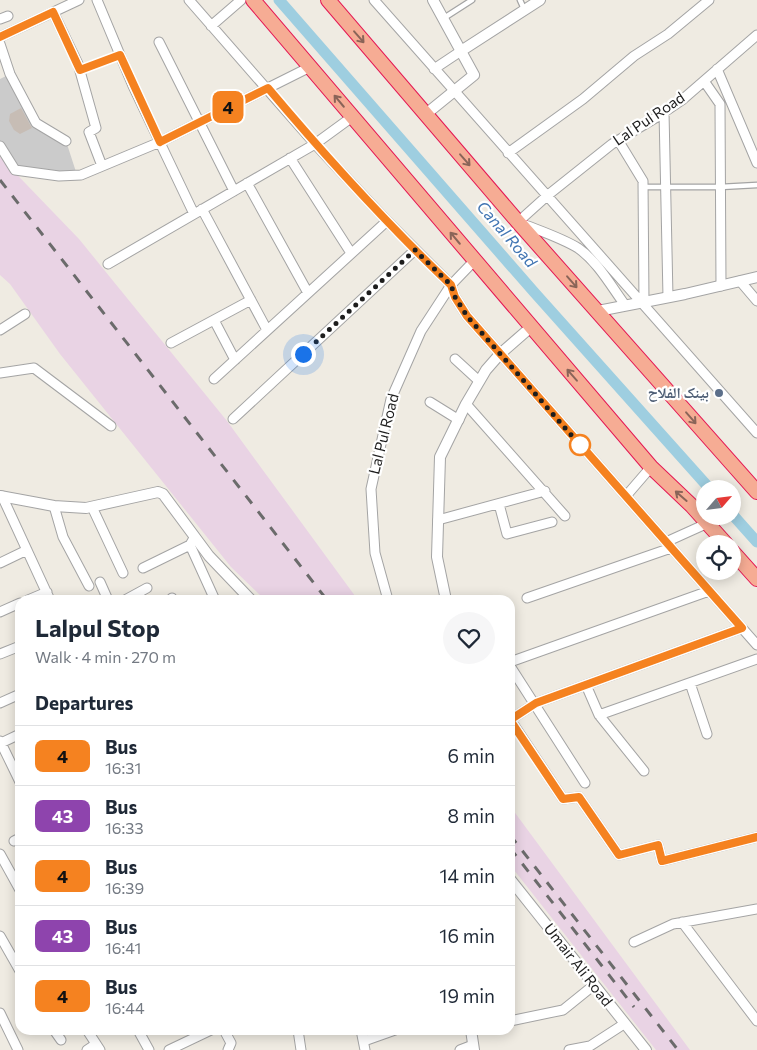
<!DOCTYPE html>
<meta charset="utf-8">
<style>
body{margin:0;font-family:Commissioner,"Noto Naskh Arabic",sans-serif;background:#f6f6f7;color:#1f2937;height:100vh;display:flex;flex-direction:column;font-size:19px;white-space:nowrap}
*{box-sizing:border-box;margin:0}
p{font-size:16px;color:#747a83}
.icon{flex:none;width:28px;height:28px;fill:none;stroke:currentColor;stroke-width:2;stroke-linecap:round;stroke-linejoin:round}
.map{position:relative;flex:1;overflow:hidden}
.details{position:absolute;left:15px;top:595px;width:500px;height:440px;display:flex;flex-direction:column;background:#fff;border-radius:15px;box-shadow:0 2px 12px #0003}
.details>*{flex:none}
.badge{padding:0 10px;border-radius:8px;font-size:18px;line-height:32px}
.needle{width:32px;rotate:62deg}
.fabs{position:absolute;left:696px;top:480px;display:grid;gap:10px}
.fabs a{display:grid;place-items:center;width:45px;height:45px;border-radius:50%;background:#fff;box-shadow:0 2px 12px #0003;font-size:25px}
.you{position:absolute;width:25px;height:25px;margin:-12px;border:4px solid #fff;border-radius:50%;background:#1a73e8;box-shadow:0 0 0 8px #1a73e833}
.map>.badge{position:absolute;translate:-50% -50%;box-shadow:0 0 0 2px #fff}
h2{padding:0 20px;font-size:19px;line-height:45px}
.round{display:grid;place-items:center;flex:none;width:52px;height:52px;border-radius:26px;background:#f6f6f7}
.summary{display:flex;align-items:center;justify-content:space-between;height:85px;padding:0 20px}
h1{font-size:24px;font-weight:700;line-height:38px}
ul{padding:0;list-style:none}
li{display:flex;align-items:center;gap:15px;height:60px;padding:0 20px;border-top:1px solid #e0e1e3}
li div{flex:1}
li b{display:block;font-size:19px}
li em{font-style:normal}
li .badge{min-width:55px;font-weight:700;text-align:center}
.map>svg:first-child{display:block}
</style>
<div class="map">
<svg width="757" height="1050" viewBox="0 0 757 1050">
<rect width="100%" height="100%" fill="#efebe2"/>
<path fill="#e9d3e4" d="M0 157 79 239 227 421 358 600H265L231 567 60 354 10 284 0 275Z
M510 806 690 1050H656L510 865Z"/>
<path fill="#cbcbcb" d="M10 74 34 120 66 141 77 175 15 170 0 146V79Z"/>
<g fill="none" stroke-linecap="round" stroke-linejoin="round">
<path stroke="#9ecee0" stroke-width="11" d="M279 0 534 292 710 489
M732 514 757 542"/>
</g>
<path fill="#c7bdb5" d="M21 108 32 128 20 134 14 130 9 121 10 114Z"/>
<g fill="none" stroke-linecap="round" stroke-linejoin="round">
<g stroke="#a4a4a4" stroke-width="7">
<path id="service" d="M520 0 524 9
M444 18 472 0
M80 70 120 55
M643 187H720L757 185"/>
</g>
<g stroke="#a4a4a4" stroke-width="11">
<path id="minor" d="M97 0 133 86 194 214
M189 0 315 144 387 221 451 285 455 297 467 316 757 645
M374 0 757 433
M53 12 78 64 96 128 89 132 102 166
M0 19 8 16
M211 26 241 0
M0 37 79 0
M159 42 234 191
M0 44 10 74 36 123 66 141
M434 69 461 51
M717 69 757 163
M704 81 720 104 721 286
M664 112 668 297
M618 140 643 181 644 302
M0 146 15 170 59 176 81 175 160 142 310 67
M508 153 583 99 634 56 668 34 709 0
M290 158 351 253
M247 183 308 293
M202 209 267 330
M108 264 315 144 352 117
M740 281 757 301
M625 305C611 286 598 262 578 248 560 237 537 230 518 222L548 195 612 144 657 117 682 100 757 35
M214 320 235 360
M0 330 25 314
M171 343 251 300
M455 359 479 381
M0 373 34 368 111 426
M214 379 387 221
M430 402 459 420
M466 404 565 516
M233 419 415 250
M2 496 50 600
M626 496 651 467
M499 504 507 534 552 522
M54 506 63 537 89 586
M92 507 123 573
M438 520 545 491
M194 538 190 545 215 600
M666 542 708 523
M0 563 27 550
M143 568 190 545
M100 582 108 600
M172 598 173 600
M527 598 671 548
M28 600 47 592
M125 600 147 588
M388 600 375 553 371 489 391 399 421 331 451 285 475 260
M0 612 20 603
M0 654 20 646
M510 662 709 591
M510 666 585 783
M690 683 707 734
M586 685 599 715 644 771
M0 703 20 694
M599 715 757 659
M510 719 563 799 579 797 619 855 658 845 662 861 757 837
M510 720 536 703 742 628
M0 741 1 743 20 734
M1 743 20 782
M14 841 20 838
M0 854 20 890
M682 922 757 1021
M0 936 20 971
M634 942 673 924 757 909
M0 1013 18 1050
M510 1021 563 1010 594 985
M54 1030 61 1040
M87 1030 100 1050
M138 1030 149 1050
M224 1030 231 1043 228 1050
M298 1030 301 1050
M361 1030 365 1050
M364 1041 395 1030
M87 1050 96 1044
M169 1050 211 1030
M460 1050 473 1045
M569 1050 590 1046 624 1024"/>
</g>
<g stroke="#a4a4a4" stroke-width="12">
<path id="tertiary" d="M461 51 540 0
M426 114 474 75 433 0
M598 311 685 294 757 277
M0 496 54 506 86 508 158 492 163 494 209 556 251 600
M446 600 437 557 440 457 466 404 486 370 500 354 531 327
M510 879 646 1050
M471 1030 474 1050"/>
</g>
<g stroke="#e51754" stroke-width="16">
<path id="trunk" d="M253 0 651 467 692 506 726 544
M328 0 518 222 757 492
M732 551 757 579"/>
</g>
<use href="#service" stroke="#fff" stroke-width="4.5"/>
<use href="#minor" stroke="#fff" stroke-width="9"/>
<use href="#tertiary" stroke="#fff" stroke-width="10"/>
<use href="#trunk" stroke="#f6ac94" stroke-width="14"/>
<path stroke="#6b6b6b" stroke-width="3" stroke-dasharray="10 10" stroke-linecap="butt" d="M0 180 327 600
M510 835 678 1050
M510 848 634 1007"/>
</g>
<defs><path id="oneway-shaft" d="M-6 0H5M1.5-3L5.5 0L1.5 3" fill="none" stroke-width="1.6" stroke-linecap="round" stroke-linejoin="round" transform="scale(1.25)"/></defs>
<g stroke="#8a6458">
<use href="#oneway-shaft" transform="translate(359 37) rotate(49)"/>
<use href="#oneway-shaft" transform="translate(339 101) rotate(-130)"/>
<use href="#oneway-shaft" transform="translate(465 160) rotate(49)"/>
<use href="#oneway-shaft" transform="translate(455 238) rotate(-130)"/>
<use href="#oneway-shaft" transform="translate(572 282) rotate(49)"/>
<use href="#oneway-shaft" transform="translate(572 375) rotate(-131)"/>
<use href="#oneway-shaft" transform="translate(691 418) rotate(49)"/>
<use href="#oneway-shaft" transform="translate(681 496) rotate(-139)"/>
</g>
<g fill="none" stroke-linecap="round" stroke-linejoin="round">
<g stroke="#fff" stroke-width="11">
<path id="line" d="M0 37 53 12 80 70 120 55 160 142 268 88C326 157 386 223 451 285L455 297 467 316 742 628 536 703 510 720 563 799 579 797 619 855 658 845 662 861 757 837"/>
</g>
<use href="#line" stroke="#f58220" stroke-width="8"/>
<path stroke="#1d1d1d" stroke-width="5" stroke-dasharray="0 9" d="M303 354 415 250 451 285 455 297 467 316 580 445"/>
</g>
<circle fill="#5c6f8a" stroke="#fff" stroke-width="2" cx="719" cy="393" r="5"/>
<circle fill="#fff" stroke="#f58220" stroke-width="2.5" cx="580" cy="445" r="10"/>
<g text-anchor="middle" stroke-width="4.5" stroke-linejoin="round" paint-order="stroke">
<g font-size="15" fill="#1d1d1d" stroke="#fff">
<text transform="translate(649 119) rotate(-34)" y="5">Lal Pul Road</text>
<text transform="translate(384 434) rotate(-76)" y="5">Lal Pul Road</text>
<text transform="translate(578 965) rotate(52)" y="5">Umair Ali Road</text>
</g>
<g font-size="15" font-weight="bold" fill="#4e5e75" stroke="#fff" text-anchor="end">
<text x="709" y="398">بینک الفلاح</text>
</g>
<g font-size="16" font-style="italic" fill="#4276b3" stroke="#fff">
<text transform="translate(507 234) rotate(49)" y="6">Canal Road</text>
</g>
</g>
</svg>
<div class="fabs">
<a><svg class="needle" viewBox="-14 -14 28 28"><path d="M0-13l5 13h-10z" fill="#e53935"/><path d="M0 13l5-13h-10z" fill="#747a83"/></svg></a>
<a><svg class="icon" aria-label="locate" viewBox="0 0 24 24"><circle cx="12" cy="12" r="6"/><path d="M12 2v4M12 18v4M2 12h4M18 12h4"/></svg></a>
</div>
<div class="you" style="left:303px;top:354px"></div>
<b class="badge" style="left:228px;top:107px;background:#f58220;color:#111">4</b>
<section class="details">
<div class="summary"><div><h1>Lalpul Stop</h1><p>Walk · 4 min · 270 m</p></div><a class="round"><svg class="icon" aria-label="heart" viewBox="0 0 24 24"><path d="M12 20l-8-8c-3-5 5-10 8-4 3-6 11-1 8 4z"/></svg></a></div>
<h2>Departures</h2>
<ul>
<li><span class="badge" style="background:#f58220;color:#111">4</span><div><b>Bus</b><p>16:31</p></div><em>6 min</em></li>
<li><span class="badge" style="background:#8e44ad;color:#fff">43</span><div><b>Bus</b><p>16:33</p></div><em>8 min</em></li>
<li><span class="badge" style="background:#f58220;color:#111">4</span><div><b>Bus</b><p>16:39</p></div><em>14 min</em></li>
<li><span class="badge" style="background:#8e44ad;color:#fff">43</span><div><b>Bus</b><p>16:41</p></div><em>16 min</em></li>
<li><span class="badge" style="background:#f58220;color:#111">4</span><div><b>Bus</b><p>16:44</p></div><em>19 min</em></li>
</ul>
</section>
</div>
